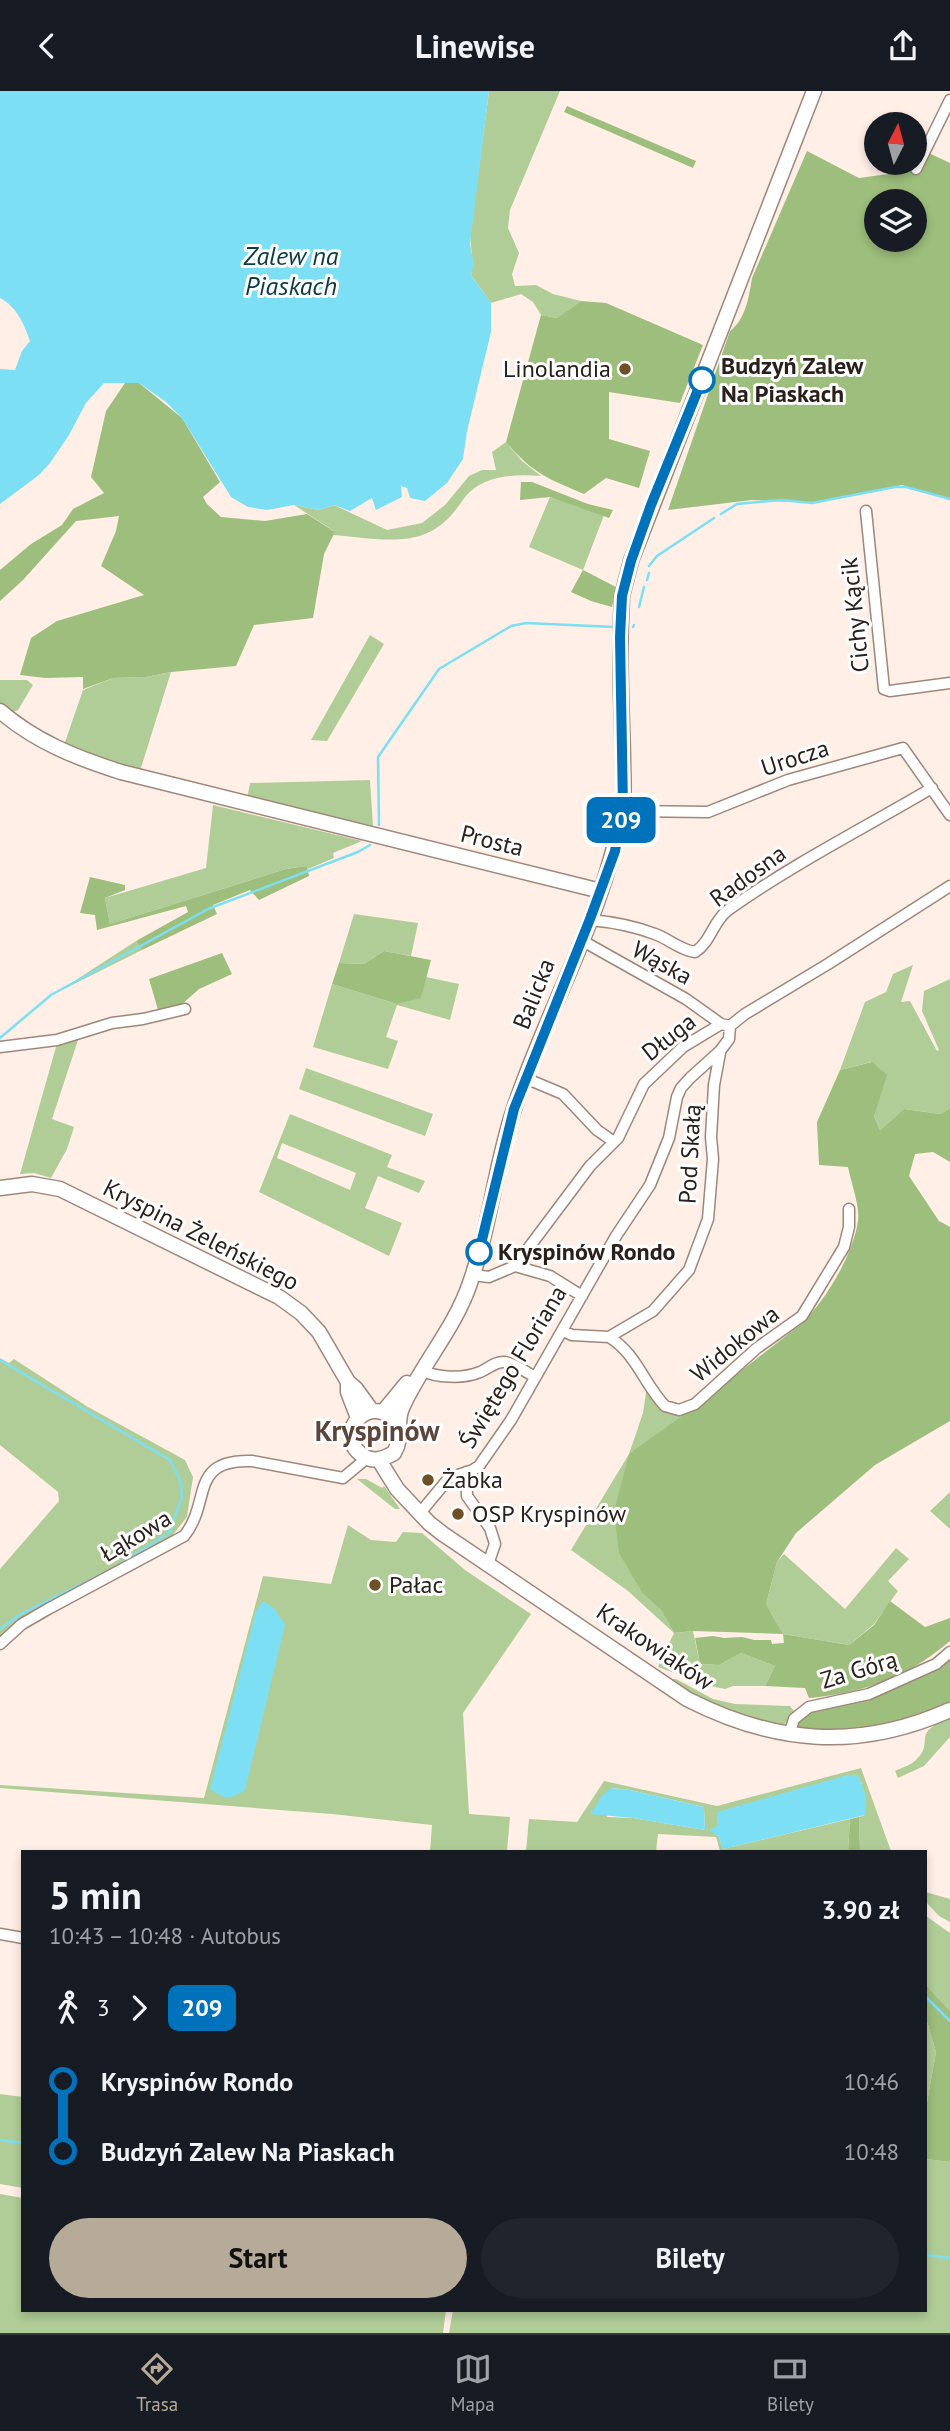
<!DOCTYPE html>
<html lang="pl">
<meta charset="utf-8">
<style>
body{margin:0;font-family:"PT Sans",sans-serif;background:#20242c;color:#f1f3f6;height:100vh;display:flex;flex-direction:column;font-size:26px;white-space:nowrap}
*{box-sizing:border-box;margin:0}
p{font-size:23px;color:#9ea1a6}
.icon{flex:none;width:38px;height:38px;fill:none;stroke:currentColor;stroke-width:2;stroke-linecap:round;stroke-linejoin:round}
.map{position:relative;flex:1;overflow:hidden}
.sheet{position:absolute;left:21px;top:1759px;width:906px;height:462px;display:flex;flex-direction:column;background:#171b24;border-radius:0px;box-shadow:0 4px 10px #0003}
.sheet>*{flex:none}
.badge{padding:0 14px;border-radius:10px;font-size:24px;line-height:46px}
.needle{width:46px;rotate:6deg}
.controls{position:absolute;left:864px;top:21px;display:grid;gap:14px}
.controls a{display:grid;place-items:center;width:63px;height:63px;border-radius:50%;background:#171b24;box-shadow:0 4px 10px #0003;font-size:35px}
.map>.badge{position:absolute;translate:-50% -50%;box-shadow:0 0 0 4px #fff}
.legs{display:flex;align-items:center;gap:10px;height:77px;padding:0 28px;font-size:23px}
.legs p{margin-inline-start:auto}
.head{display:flex;align-items:center;justify-content:space-between;height:119px;padding:0 28px}
h1{font-size:38px;font-weight:700;line-height:52px}
.cta{display:flex;gap:14px;margin-top:auto;padding:14px 28px}
.cta a{flex:1;height:80px;border-radius:42px;background:#b6aa98;color:#111;font-size:28px;font-weight:700;line-height:80px;text-align:center}
.cta a+a{background:#20242c;color:#f1f3f6}
ul{padding:0 28px;list-style:none}
li{display:flex;align-items:center;gap:24px;height:70px;font-size:26px}
li i{display:grid;place-items:center;width:10px;height:100%;margin:0 9px;background:currentColor}
li i::after{content:'';width:18px;height:18px;margin:-9px;border:5px solid;border-radius:50%;background:#171b24}
li p{margin-inline-start:auto}
li:first-child i{background:linear-gradient(#0000 50%,currentColor 0)}
li:last-child i{background:linear-gradient(currentColor 50%,#0000 0)}
header{display:flex;justify-content:space-between;align-items:center;height:91px;padding:0 28px;background:#171b24;font-size:32px;font-weight:700}
.menu{display:flex;justify-content:space-around;align-items:center;height:98px;border-top:2px solid #363941;background:#171b24;font-size:19px;color:#9ea1a6}
.menu a{display:grid;justify-items:center;gap:4px}
.menu .current{color:#b6aa98}
.map>svg:first-child{display:block}
</style>
<header><svg class="icon" aria-label="back" viewBox="0 0 24 24"><path d="M15 5l-7 7 7 7"/></svg>Linewise<svg class="icon" aria-label="share" viewBox="0 0 24 24"><path d="M12 15V3M7 8l5-5 5 5M5 13v7h14v-7"/></svg></header>
<div class="map">
<svg width="950" height="2242" viewBox="0 0 950 2242">
<rect width="100%" height="100%" fill="#ffefe7"/>
<path fill="#b1cd97" fill-rule="evenodd" d="M489 0H560L510 119 508 137 519 162 512 183 515 195 536 194 553 203 581 210 557 227 541 224 533 211 521 203 491 212 471 184C475 170 469 155 471 140Z
M506 351 522 370 541 385C515 383 483 384 465 406 457 418 448 430 435 438 407 456 365 446 333 444L334 440 294 414 319 419 334 414 387 439 422 432 445 414 469 385 482 379H496L492 361Z
M550 406 604 424 583 479 529 456Z
M370 544 384 553 327 650 311 649Z
M171 581 140 680 112 673 64 654 83 599 113 587 146 586Z
M0 589H27L33 594 18 619 9 623 0 615Z
M370 689 373 735 247 708 250 692Z
M213 714 362 750 333 762 334 767 308 778 307 775 286 778 110 833 105 807 206 777Z
M354 823 418 832 411 865 384 860 364 873 339 872Z
M136 850 142 859 56 902Z
M913 874 901 911 910 910 937 960 939 959 922 920 924 900 950 888V1017L941 1023 904 1018 880 1039 874 1025 871 971 840 979 865 911 886 901 893 883Z
M426 886 459 893 450 929 397 914 386 946 398 950 388 978 313 956 332 893 397 913 421 906Z
M79 946 52 1028 74 1036 67 1058 51 1087 34 1082 20 1083 56 956Z
M306 977 433 1023 425 1045 299 998Z
M290 1023 392 1064 387 1076 425 1090 419 1102 378 1085 365 1117 402 1132 389 1165 259 1101ZM282 1052 356 1082 350 1099 277 1067Z
M0 1267 9 1272 14 1268 88 1316 185 1369 193 1386 187 1426 171 1446 11 1535 0 1545V1478L59 1410 58 1401 0 1354Z
M647 1295 653 1308 693 1317 643 1503 661 1519 674 1542 693 1540 700 1573 719 1574 741 1562 775 1575 765 1595H733L725 1598 710 1595 658 1576 674 1542 628 1500 571 1459 629 1363 643 1322Z
M357 1388H366L382 1397 384 1395 400 1418H395Z
M950 1401V1438L930 1420Z
M348 1434 371 1449 396 1451 403 1441 422 1442 465 1479 531 1523 463 1622 469 1723 510 1726 507 1760H430L432 1734 332 1723 0 1697V1694L204 1707 263 1485 331 1493Z
M896 1457 909 1468 888 1490 898 1500 874 1533 849 1554 783 1543 766 1513 777 1471 784 1463 845 1518Z
M671 1588H676L713 1608 735 1613 790 1615 794 1620 784 1634C764 1638 684 1604 671 1588Z
M950 1627V1646L924 1675 898 1687 895 1680C901 1677 911 1674 916 1669 936 1650 909 1643 950 1627Z
M861 1677 891 1760H860L859 1726 865 1724 862 1693 856 1684H848L717 1735 714 1741 719 1746 723 1758 850 1728 848 1760H720L716 1746 658 1743 656 1760H526L529 1728 577 1731 604 1690 717 1715ZM611 1697 630 1699 704 1716 705 1739 633 1727 607 1726Z
M926 1801 950 1808V1831L939 1825 926 1811Z
M926 1825 950 1842V1920L926 1894Z
M926 1927 936 1961 926 2017Z
M0 2003 23 2006V2097L0 2093Z
M926 2068 950 2071V2242H449L453 2219H926Z
M0 2103 23 2107V2219H446L443 2242H0Z"/>
<path fill="#9dbe7c" fill-rule="evenodd" d="M567 15 696 70 693 77 564 21Z
M807 60 859 87 911 80 920 82 929 62 950 72V409L902 394 810 412 752 409 668 419 730 240C746 228 749 205 752 187ZM877 110H915V149H877Z
M581 210 606 212 703 254 680 312 609 301V348L650 360 639 397 606 387 584 403C548 388 532 382 506 351L541 224 557 227Z
M125 292H139L182 327 220 391 203 406 207 413 221 426 265 430 307 423 335 441 324 463 313 527 254 534 236 575 171 581 146 586 113 587 83 598V586L45 587 20 584 31 547 57 530 144 504 101 475 116 440 119 425 76 430 23 489 0 510V479L31 453 62 434 73 418 104 402 91 386 106 320Z
M521 391H532L588 413 613 419 609 427 550 406 520 409Z
M583 479 616 496 612 516 591 510 571 501Z
M307 775 309 785 259 809 250 799 213 814 217 823 142 859 136 850 188 821 186 815 97 839 95 824 80 822 90 786 125 794V799L105 807 110 833 286 778Z
M384 860 431 869 421 907 397 913 332 893 339 872 364 873Z
M222 862 232 883 199 898 180 915 158 919 149 888Z
M872 971 887 984 874 1025 880 1039 904 1018 941 1023 950 1017V1071L933 1061 915 1063 909 1085 939 1130 950 1136V1330L875 1374 796 1442 777 1471 766 1513 783 1543 849 1554 874 1534 890 1510 925 1536 950 1527V1550C908 1586 864 1602 809 1607L805 1597 765 1595 775 1575 741 1562 719 1574 700 1573 695 1547 713 1545 724 1547 742 1546 754 1549H771L772 1553 784 1552 783 1543 693 1540 674 1542 661 1519 643 1503 619 1462 614 1421 629 1363 693 1317 800 1234C825 1211 853 1164 858 1130 860 1114 851 1092 848 1076L819 1074 817 1031 840 979Z
M950 1565V1610C905 1634 849 1642 799 1638L796 1633 807 1620 871 1606Z
M859 1726 860 1760H848L850 1728Z
M926 1894 950 1920V2071L926 2068V2017L936 1961 926 1927Z"/>
<path fill="#7ddff4" d="M0 0H489L470 153 474 174 471 184 491 212V241L467 340 463 368 447 392 425 410 410 407 407 397 401 395 402 406 376 419 372 407 350 420 334 414 319 419 294 414 267 419 248 416 231 406 182 327 166 311 139 292H104L86 312 69 344 50 372 39 384 0 413V278L15 279 22 260 30 250C24 233 17 216 0 207Z
M263 1510 274 1517 285 1534 245 1699C229 1710 225 1708 210 1698L256 1520Z
M848 1684H857C865 1697 868 1709 865 1724L723 1758 719 1746 709 1739 717 1735V1721Z
M611 1697 630 1699 704 1716 705 1739 633 1727 590 1723 602 1705Z"/>
<g fill="none" stroke-linecap="round" stroke-linejoin="round">
<path stroke="#7ddff4" stroke-width="2.5" d="M721 423 737 413 781 409 812 412 895 396H906L950 408
M649 475 657 465 714 427
M647 489 649 482
M639 516 644 496
M633 536 634 534
M379 734 378 666 439 578 511 535 526 532 614 536
M0 947 51 904 208 818 358 761 370 754
M0 1269 170 1369 181 1391 182 1406 169 1442 112 1478 21 1523 0 1538
M926 1906 950 1930
M0 2049 23 2052
M926 2164 950 2167"/>
<g stroke="#9e877a" stroke-width="13">
<path id="street" d="M916 78 950 9
M866 420 884 598 890 600 950 592
M623 716 629 720 708 721 788 689 903 657 950 724
M590 829C613 831 634 835 655 843 669 848 680 859 695 861 711 851 713 830 728 819 793 773 864 737 932 697
M581 849 686 908 721 933
M0 956 57 949 112 932 143 928 185 918
M525 987 563 1003 597 1039 614 1051
M515 1175 550 1185 582 1205
M473 1184 489 1186 515 1175 590 1075 618 1047 644 993 683 956 721 933 730 935 745 923 828 873 950 795
M563 1240 572 1244 609 1246 653 1220 689 1179 708 1128 713 1068 711 1046 714 994 720 962
M609 1246C636 1262 644 1293 665 1315L679 1319 695 1313 757 1257 802 1225 844 1156 849 1136V1118
M421 1279C436 1287 464 1288 480 1281 488 1278 495 1270 505 1271 515 1273 526 1281 535 1286
M466 1381 467 1405 490 1437 495 1453 488 1473
M420 1422 449 1387 473 1379 479 1375 511 1329 616 1145 650 1094 669 1047 677 1006 681 997 690 987 720 960 729 948 730 935
M0 1553 22 1533 48 1518 184 1445C212 1411 188 1368 252 1370L343 1387 367 1367
M789 1644 794 1628 809 1616 869 1603 936 1573 950 1561
M0 1843 23 1847"/>
</g>
<g stroke="#9e877a" stroke-width="17">
<path id="secondary" d="M0 620C36 651 77 667 121 681L601 800
M0 1097 32 1093 60 1098 279 1206 301 1222 319 1241 348 1291 356 1298 372 1320
M348 1291V1301L358 1327
M383 1321 407 1292
M399 1335C371 1296 332 1343 362 1364 373 1372 383 1368 394 1362 404 1345 395 1333 402 1317 421 1274 455 1237 470 1192 490 1136 495 1075 514 1018 547 918 604 824 622 720 625 703 623 685 623 667 622 622 619 576 621 530L622 505 631 470 814 0
M379 1369 397 1398 429 1432 443 1443 687 1608C775 1653 858 1660 950 1619"/>
</g>
<use href="#street" stroke="#fff" stroke-width="10"/>
<use href="#secondary" stroke="#fff" stroke-width="14"/>
</g>
<g fill="none" stroke-linecap="round" stroke-linejoin="round">
<g stroke="#fff" stroke-width="16">
<path id="line-1" d="M479 1161 514 1018 590 828 615 760 623 716 620 546 622 505 631 470 651 414 702 289"/>
</g>
<use href="#line-1" stroke="#0072bc" stroke-width="10"/>
</g>
<g fill="#6d5024" stroke="#fff" stroke-width="2.5">
<circle cx="625" cy="278" r="7"/>
<circle cx="428" cy="1389" r="7"/>
<circle cx="458" cy="1423" r="7"/>
<circle cx="375" cy="1494" r="7"/>
</g>
<g fill="#fff" stroke="#0072bc" stroke-width="3.5">
<circle cx="702" cy="289" r="12"/>
<circle cx="479" cy="1161" r="12"/>
</g>
<g text-anchor="middle" stroke-width="6" stroke-linejoin="round" paint-order="stroke">
<g font-size="24" font-weight="bold" fill="#29201b" stroke="#fff" text-anchor="start">
<text x="721" y="283">Budzyń Zalew<tspan x="721" dy="28">Na Piaskach</tspan></text>
<text x="498" y="1169">Kryspinów Rondo</text>
</g>
<g font-size="24" fill="#29201b" stroke="#fff" text-anchor="start">
<text x="611" y="286" text-anchor="end">Linolandia</text>
<text x="442" y="1397">Żabka</text>
<text x="472" y="1431">OSP Kryspinów</text>
<text x="389" y="1502">Pałac</text>
</g>
<g font-size="24" fill="#29201b" stroke="#fff">
<text transform="translate(855 524) rotate(-96)" y="8">Cichy Kącik</text>
<text transform="translate(795 667) rotate(-18)" y="8">Urocza</text>
<text transform="translate(492 750) rotate(14)" y="8">Prosta</text>
<text transform="translate(748 785) rotate(-36)" y="8">Radosna</text>
<text transform="translate(662 872) rotate(29)" y="8">Wąska</text>
<text transform="translate(534 903) rotate(-68)" y="8">Balicka</text>
<text transform="translate(669 946) rotate(-38)" y="8">Długa</text>
<text transform="translate(690 1063) rotate(-87)" y="8">Pod Skałą</text>
<text transform="translate(201 1144) rotate(27)" y="8">Kryspina Żeleńskiego</text>
<text transform="translate(735 1253) rotate(-39)" y="8">Widokowa</text>
<text transform="translate(513 1276) rotate(-59)" y="8">Świętego Floriana</text>
<text transform="translate(136 1445) rotate(-31)" y="8">Łąkowa</text>
<text transform="translate(655 1556) rotate(34)" y="8">Krakowiaków</text>
<text transform="translate(859 1579) rotate(-17)" y="8">Za Górą</text>
</g>
<g font-size="26" font-style="italic" fill="#0b3b43" stroke="#fff">
<text x="291" y="174">Zalew na<tspan x="291" dy="30">Piaskach</tspan></text>
</g>
<g font-size="28" font-weight="bold" fill="#5b463b" stroke="#fff">
<text x="377" y="1350">Kryspinów</text>
</g>
</g>
</svg>
<div class="controls">
<a><svg class="needle" viewBox="-14 -14 28 28"><path d="M0-13l5 13h-10z" fill="#e53935"/><path d="M0 13l5-13h-10z" fill="#9ea1a6"/></svg></a>
<a><svg class="icon" aria-label="layers" viewBox="0 0 24 24"><path d="M12 4l9 5-9 5-9-5zM3 14l9 5 9-5"/></svg></a>
</div>
<b class="badge" style="left:621px;top:729px;background:#0072bc;color:#fff">209</b>
<section class="sheet">
<div class="head"><div><h1>5 min</h1><p>10:43 – 10:48 · Autobus</p></div><b>3.90 zł</b></div>
<div class="legs"><svg class="icon" aria-label="walk" viewBox="0 0 24 24"><circle cx="13" cy="4" r="2"/><path d="M13 8l-2 6 4 7M11 14l-3 7M7 12l3-4h3l4 4"/></svg>3<svg class="icon" aria-label="forward" viewBox="0 0 24 24"><path d="M9 5l7 7-7 7"/></svg><b class="badge" style="background:#0072bc;color:#fff">209</b></div>
<ul>
<li><i style="color:#0072bc"></i><b>Kryspinów Rondo</b><p>10:46</p></li>
<li><i style="color:#0072bc"></i><b>Budzyń Zalew Na Piaskach</b><p>10:48</p></li>
</ul>
<div class="cta"><a>Start</a><a>Bilety</a></div>
</section>
</div>
<nav class="menu">
<a class="current"><svg class="icon" aria-label="directions" viewBox="0 0 24 24"><path d="M12 3l9 9-9 9-9-9zM9 14v-3h6M13 9l2 2-2 2"/></svg>Trasa</a>
<a><svg class="icon" aria-label="map" viewBox="0 0 24 24"><path d="M3 6l6-2 6 2 6-2v14l-6 2-6-2-6 2zM9 4v14M15 6v14"/></svg>Mapa</a>
<a><svg class="icon" aria-label="tickets" viewBox="0 0 24 24"><path d="M3 7h18v10H3zM15 7v10"/></svg>Bilety</a>
</nav>
